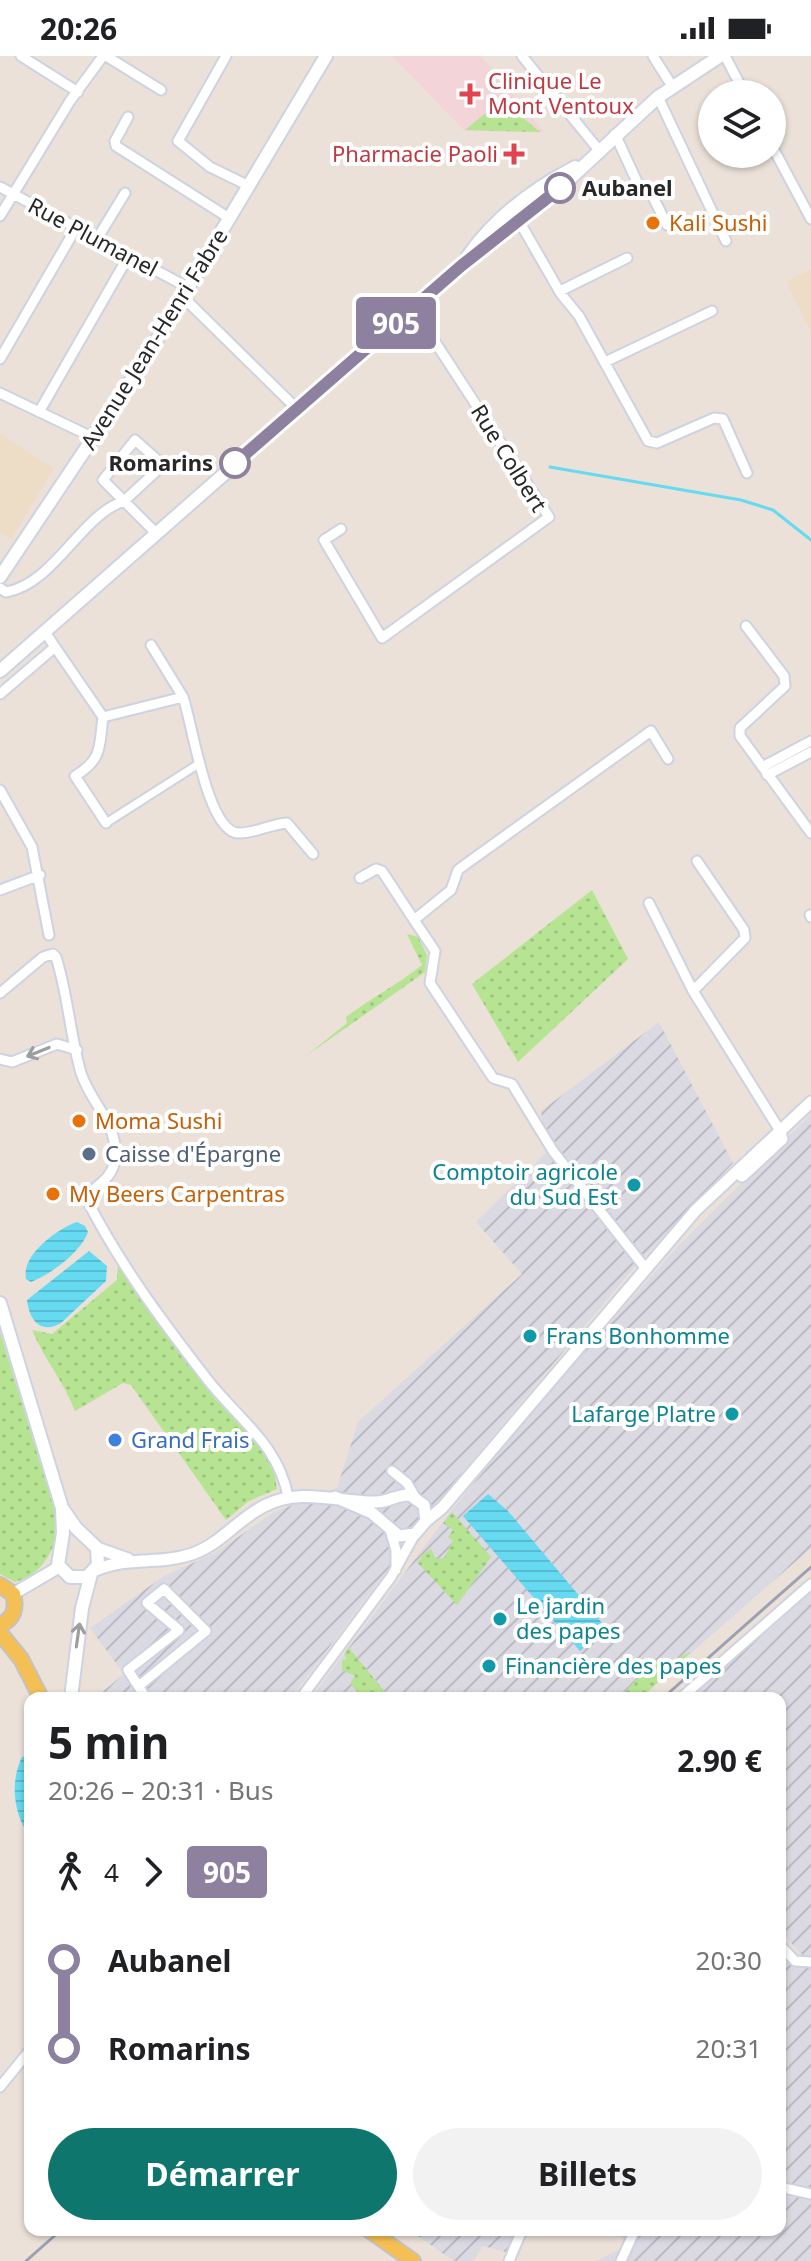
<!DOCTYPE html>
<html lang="fr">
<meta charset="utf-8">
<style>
body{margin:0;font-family:"Noto Sans",sans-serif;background:#f2f2f2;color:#202124;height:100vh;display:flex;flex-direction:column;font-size:30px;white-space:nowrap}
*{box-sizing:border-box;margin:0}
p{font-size:26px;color:#757577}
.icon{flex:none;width:44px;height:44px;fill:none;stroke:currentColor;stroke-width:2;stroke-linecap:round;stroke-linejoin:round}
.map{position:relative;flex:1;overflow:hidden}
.panel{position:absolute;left:24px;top:1636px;width:762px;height:544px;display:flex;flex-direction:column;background:#fff;border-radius:16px;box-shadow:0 2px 6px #0004}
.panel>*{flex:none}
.badge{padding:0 16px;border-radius:6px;font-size:28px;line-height:52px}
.fabs{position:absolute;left:698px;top:24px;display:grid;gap:16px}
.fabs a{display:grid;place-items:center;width:88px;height:88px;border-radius:50%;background:#fff;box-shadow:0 2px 6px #0004;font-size:40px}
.map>.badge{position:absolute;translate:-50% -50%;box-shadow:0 0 0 4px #fff}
.legs{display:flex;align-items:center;gap:12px;height:88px;padding:0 24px;font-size:26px}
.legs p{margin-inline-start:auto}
.head{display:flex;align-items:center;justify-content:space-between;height:136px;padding:0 24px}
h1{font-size:44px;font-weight:700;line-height:60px}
.button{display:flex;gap:16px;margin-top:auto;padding:16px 24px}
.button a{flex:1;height:92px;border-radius:48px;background:#0f766e;color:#fff;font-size:32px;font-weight:700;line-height:92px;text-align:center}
.button a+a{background:#f2f2f2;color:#202124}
ul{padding:0 24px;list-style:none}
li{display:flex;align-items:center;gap:28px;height:88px;font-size:30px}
li i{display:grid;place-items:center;width:12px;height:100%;margin:0 10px;background:currentColor}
li i::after{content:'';width:20px;height:20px;margin:-10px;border:6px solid;border-radius:50%;background:#fff}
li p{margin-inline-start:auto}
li:first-child i{background:linear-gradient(#0000 50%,currentColor 0)}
li:last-child i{background:linear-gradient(currentColor 50%,#0000 0)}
.status{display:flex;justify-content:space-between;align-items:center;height:56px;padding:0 40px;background:#fff;direction:ltr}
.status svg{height:22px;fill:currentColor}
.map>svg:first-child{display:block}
</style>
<div class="status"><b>20:26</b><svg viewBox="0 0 49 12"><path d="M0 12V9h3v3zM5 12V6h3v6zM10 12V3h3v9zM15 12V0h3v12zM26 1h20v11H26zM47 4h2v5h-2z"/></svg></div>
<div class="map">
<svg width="811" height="2205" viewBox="0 0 811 2205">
<defs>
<pattern id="industrial-furrows" width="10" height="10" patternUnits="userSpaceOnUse" patternTransform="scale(2)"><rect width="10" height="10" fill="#dbd9e2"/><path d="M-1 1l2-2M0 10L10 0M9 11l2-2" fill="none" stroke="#bcbac2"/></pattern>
<pattern id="grass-dots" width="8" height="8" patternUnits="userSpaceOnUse" patternTransform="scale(2)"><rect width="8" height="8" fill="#b6e492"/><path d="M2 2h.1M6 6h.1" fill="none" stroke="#9cc47e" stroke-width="1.8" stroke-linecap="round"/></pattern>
<pattern id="water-rules" width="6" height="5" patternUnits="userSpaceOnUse" patternTransform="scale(2)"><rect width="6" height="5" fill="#66daf1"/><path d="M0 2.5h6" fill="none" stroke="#58bbcf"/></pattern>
</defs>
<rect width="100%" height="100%" fill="#ebe1d8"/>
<path fill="url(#industrial-furrows)" d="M659 966 733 1107 637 1208 445 1437 291 1642H95L124 1618 90 1572 164 1520 215 1497 274 1456 337 1432 358 1366 522 1218 476 1166 546 1097 541 1055Z
M811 1058V1492L640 1642H311L454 1451 546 1340 678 1190Z
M811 1536V1902H805L780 1875V1642H691Z
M780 1897 791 1908 811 1910V2205H596L623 2192 624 2184 615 2174H780Z
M409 2174H516L510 2197 483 2190 473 2205H454Z"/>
<path fill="#eeddc6" d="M811 213V277L786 226Z
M0 377 54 413 11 484 0 476Z"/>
<path fill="#f2d4d9" d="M392 0H481L544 76 465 75Z"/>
<path fill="url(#grass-dots)" d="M498 47 505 56 521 60 540 76 465 74Z
M592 834 628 903 518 1006 472 928Z
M407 878 418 881 427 899 425 916 306 1000 347 967 346 961C371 942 397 929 422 909Z
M118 1208 215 1343 260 1389 273 1408 277 1433 249 1445 226 1464 131 1329 123 1327 75 1355C64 1326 44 1303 32 1274L52 1278 117 1224Z
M0 1276 59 1468C56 1493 42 1519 15 1526L0 1518Z
M452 1456 491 1501 457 1549 417 1506 422 1502 420 1500 431 1493 436 1503 444 1502 453 1485 448 1481 453 1474 443 1467Z
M349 1592 390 1642H362L350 1627 355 1620 342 1614V1604L347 1603 344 1598Z
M692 1595 641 1642H619L655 1604 670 1606Z"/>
<path fill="url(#water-rules)" d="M77 1166 85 1170 88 1176C81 1196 50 1219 31 1226L26 1223C21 1199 57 1173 77 1166Z
M89 1195 107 1210 106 1225 61 1267C40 1279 29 1263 27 1244Z
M488 1438 508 1455 607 1573 580 1595 463 1460Z
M30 1699V1780C13 1759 10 1725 22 1701Z"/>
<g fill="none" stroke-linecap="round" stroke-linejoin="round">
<path stroke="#66daf1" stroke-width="3" d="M550 411 741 444 773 454 811 484"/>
<g stroke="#cdd3e1" stroke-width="11">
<path id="pedestrian" d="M106 767 200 707"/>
</g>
<g stroke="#cdd3e1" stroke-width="13">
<path id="minor" d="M21 0 78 36
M106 0 161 34
M226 0 178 85 210 111 249 130
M522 0 598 93
M653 0 672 30
M725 0 745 38
M658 41 726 185
M128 61 115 85 116 90 229 162
M615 78 638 128 649 133 667 169
M772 90 811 163
M0 131 187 231
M0 160 70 45 103 0
M519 165 561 238 579 260 648 385 657 387 714 362 723 363 747 417
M97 183 125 137
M560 235 627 202
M182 240 297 353
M0 303 76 172
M605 306 712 255
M0 337 94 382
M39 356 128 201
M135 384 163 409 124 445 103 424Z
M341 473 324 484 382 582 549 461 413 252
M0 532 6 536C54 528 81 459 124 445L156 477
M746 570 784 620 785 630 740 672V680L811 777
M151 589 183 641
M55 591 103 661C99 691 103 703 75 720L106 767
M0 638 55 591 45 576
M103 661 183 641C192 666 207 775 238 777 253 778 271 768 287 767L313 798
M762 711 811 685
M767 719 811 696
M0 734 32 791 49 879
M697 805 744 874 745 882 693 935 782 1078
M360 822 376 813 382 815 414 864
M0 834 40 819
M649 847 693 935
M810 859 811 861
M0 937 43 901 53 898 56 901C68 939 70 979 81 1017 91 1049 122 1070 114 1108 111 1122 96 1131 85 1140 118 1206 162 1265 207 1323 238 1363 279 1389 288 1441
M0 1003 12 1006 57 988 77 994
M646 1213 553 1095 512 1028 493 1022 430 927 435 895 414 864 451 834 458 814 466 808 651 675 668 703
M392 1415 407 1427 415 1441
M390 1474 396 1494V1514
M140 1629 206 1575 164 1533 147 1547 179 1574 128 1614 146 1642
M301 1642 391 1521 415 1478
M681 1642 811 1528
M780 1889 795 1905 811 1906
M0 2031 30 1994
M780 2131 811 2138
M509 2205 522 2174
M621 2205 635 2174"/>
</g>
<g stroke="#cdd3e1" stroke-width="15">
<path id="tertiary" d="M742 1120 782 1083
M426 1465 442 1452 696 1154 811 1046
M97 1492 128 1503
M96 1514C128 1500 160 1509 192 1498 221 1488 238 1463 264 1450 301 1431 336 1446 374 1446 387 1447 397 1438 410 1439L424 1449 426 1465 415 1478 399 1480 372 1457 335 1441
M13 1538 59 1511"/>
</g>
<g stroke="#cdd3e1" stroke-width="16">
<path id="secondary" d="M468 200C495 161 533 133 575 111
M0 521 143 307 326 0
M0 615 461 210 560 132 658 41 720 0
M0 1247 62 1452 63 1477 58 1509 70 1521H87L98 1509 97 1492 76 1472 62 1452
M71 1642 82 1552 91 1518"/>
</g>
<g stroke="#c3c3c3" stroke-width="18">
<path id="primary" d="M0 1529 13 1538C17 1552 14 1563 0 1569
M0 1577 21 1603 41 1642
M369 2174 413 2205"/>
</g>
<use href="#pedestrian" stroke="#fff" stroke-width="7"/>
<use href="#minor" stroke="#fff" stroke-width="9"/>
<use href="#tertiary" stroke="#fff" stroke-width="11"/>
<use href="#secondary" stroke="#fff" stroke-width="12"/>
<use href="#primary" stroke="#f4bf54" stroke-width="14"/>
<path stroke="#9ba1b3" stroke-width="3" d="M663 1642 811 1511
M26 2205 61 2174"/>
</g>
<defs><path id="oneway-shaft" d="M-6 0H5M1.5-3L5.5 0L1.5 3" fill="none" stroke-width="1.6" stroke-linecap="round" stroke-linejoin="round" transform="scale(2)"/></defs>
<g stroke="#9e9e9e">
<use href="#oneway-shaft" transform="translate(38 996) rotate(158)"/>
<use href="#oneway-shaft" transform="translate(78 1579) rotate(-82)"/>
</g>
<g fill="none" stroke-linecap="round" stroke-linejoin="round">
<g stroke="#fff" stroke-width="18">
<path id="line-1" d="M235 407 461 210 560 132"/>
</g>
<use href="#line-1" stroke="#8e81a0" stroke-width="12"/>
</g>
<g fill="#e0444e" stroke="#fff" stroke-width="3">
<path d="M466 26h8v8h8v8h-8v8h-8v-8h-8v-8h8z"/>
<path d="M510 86h8v8h8v8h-8v8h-8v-8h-8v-8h8z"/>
</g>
<g fill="#fff" stroke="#8e81a0" stroke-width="4">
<circle cx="560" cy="132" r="14"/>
<circle cx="235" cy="407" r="14"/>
</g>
<g fill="#e8710a" stroke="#fff" stroke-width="3">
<circle cx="653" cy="167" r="8"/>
<circle cx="79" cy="1065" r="8"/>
<circle cx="53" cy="1138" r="8"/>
</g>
<circle fill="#5c6f8a" stroke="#fff" stroke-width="3" cx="89" cy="1098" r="8"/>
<g fill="#0f9aa8" stroke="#fff" stroke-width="3">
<circle cx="634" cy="1129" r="8"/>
<circle cx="530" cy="1280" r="8"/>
<circle cx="732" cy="1358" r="8"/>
<circle cx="500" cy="1563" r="8"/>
<circle cx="489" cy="1610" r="8"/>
</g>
<circle fill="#3f7fe0" stroke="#fff" stroke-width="3" cx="115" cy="1384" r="8"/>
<g text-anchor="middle" stroke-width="8" stroke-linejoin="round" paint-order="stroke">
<g font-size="22" fill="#be3a42" stroke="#fff" text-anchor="start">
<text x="488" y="33">Clinique Le<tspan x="488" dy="25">Mont Ventoux</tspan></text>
<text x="498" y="106" text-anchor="end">Pharmacie Paoli</text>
</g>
<g font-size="22" font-weight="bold" fill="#272727" stroke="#fff" text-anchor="start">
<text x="582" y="140">Aubanel</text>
<text x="213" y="415" text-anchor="end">Romarins</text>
</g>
<g font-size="22" fill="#c56008" stroke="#fff" text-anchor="start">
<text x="669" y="175">Kali Sushi</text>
<text x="95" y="1073">Moma Sushi</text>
<text x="69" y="1146">My Beers Carpentras</text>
</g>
<g font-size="22" fill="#272727" stroke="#fff">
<text transform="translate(93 181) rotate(28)" y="8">Rue Plumanel</text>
<text transform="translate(154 283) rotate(-58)" y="8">Avenue Jean-Henri Fabre</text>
<text transform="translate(509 402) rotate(58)" y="8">Rue Colbert</text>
</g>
<g font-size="22" fill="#4e5e75" stroke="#fff" text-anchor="start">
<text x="105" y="1106">Caisse d'Épargne</text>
</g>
<g font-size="22" fill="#0d838f" stroke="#fff" text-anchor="start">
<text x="618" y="1124" text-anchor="end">Comptoir agricole<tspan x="618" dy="25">du Sud Est</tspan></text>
<text x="546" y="1288">Frans Bonhomme</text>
<text x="716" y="1366" text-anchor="end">Lafarge Platre</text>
<text x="516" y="1558">Le jardin<tspan x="516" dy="25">des papes</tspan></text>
<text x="505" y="1618">Financière des papes</text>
</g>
<g font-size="22" fill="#366cbe" stroke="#fff" text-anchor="start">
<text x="131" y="1392">Grand Frais</text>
</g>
</g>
</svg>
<div class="fabs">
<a><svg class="icon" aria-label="layers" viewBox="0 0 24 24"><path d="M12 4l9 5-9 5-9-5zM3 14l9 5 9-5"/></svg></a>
</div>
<b class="badge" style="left:396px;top:267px;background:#8e81a0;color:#fff">905</b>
<section class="panel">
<div class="head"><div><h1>5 min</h1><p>20:26 – 20:31 · Bus</p></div><b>2.90 €</b></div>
<div class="legs"><svg class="icon" aria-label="walk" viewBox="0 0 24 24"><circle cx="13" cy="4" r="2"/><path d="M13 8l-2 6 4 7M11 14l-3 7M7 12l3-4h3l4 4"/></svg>4<svg class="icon" aria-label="forward" viewBox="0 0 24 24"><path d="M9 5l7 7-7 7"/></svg><b class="badge" style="background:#8e81a0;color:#fff">905</b></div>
<ul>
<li><i style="color:#8e81a0"></i><b>Aubanel</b><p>20:30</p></li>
<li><i style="color:#8e81a0"></i><b>Romarins</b><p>20:31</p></li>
</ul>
<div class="button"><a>Démarrer</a><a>Billets</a></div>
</section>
</div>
